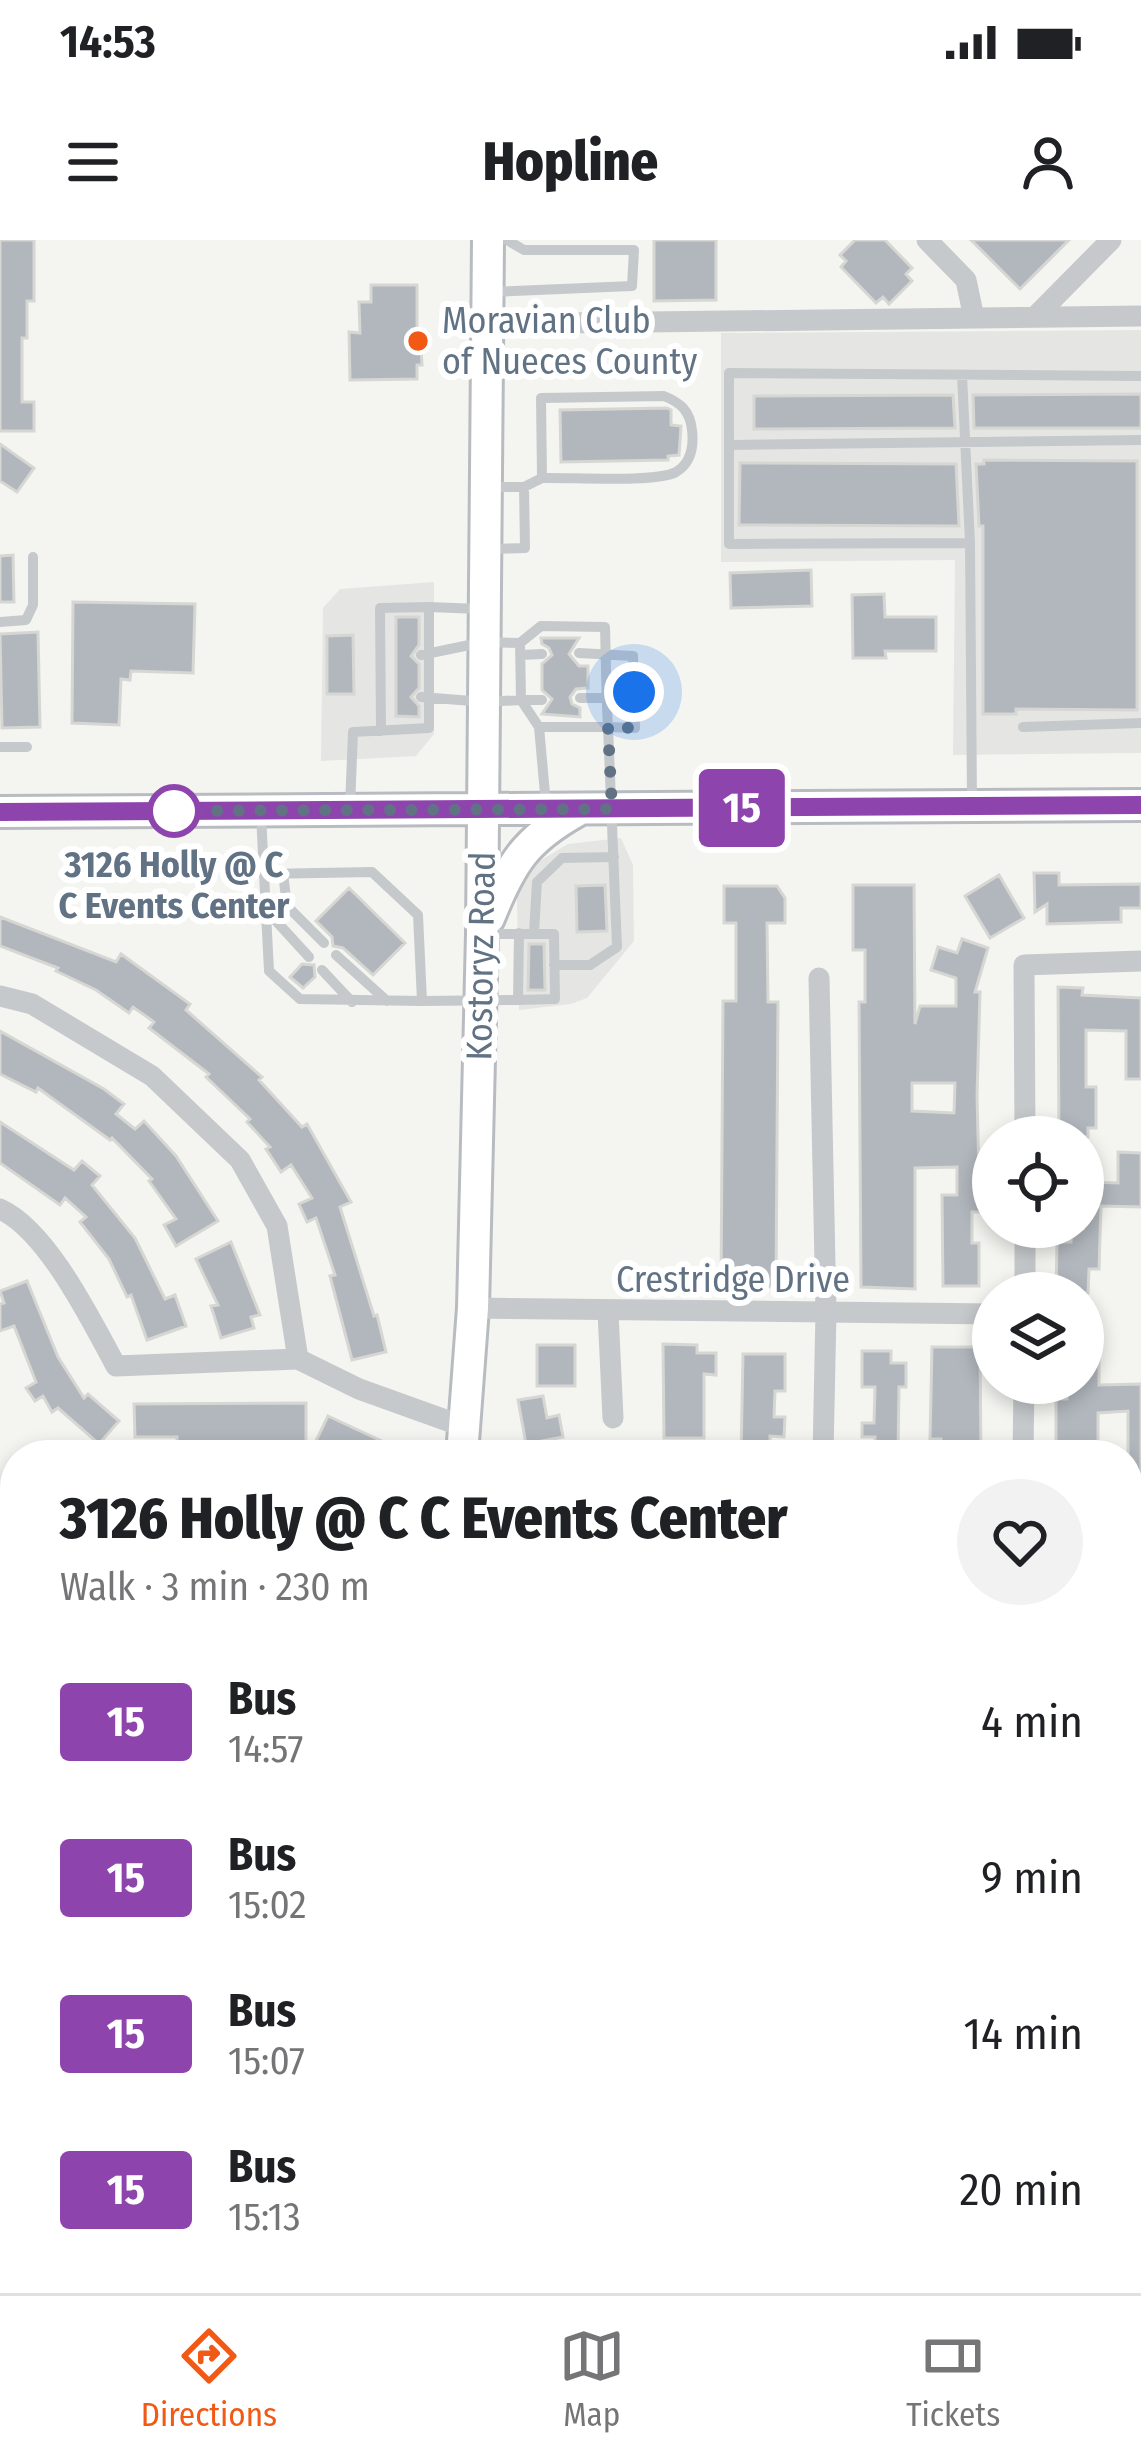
<!DOCTYPE html>
<meta charset="utf-8">
<style>
body{margin:0;font-family:"Fira Sans Condensed",sans-serif;background:#f2f2f2;color:#202124;height:100vh;display:flex;flex-direction:column;font-size:45px;white-space:nowrap}
*{box-sizing:border-box;margin:0}
p{font-size:39px;color:#757577}
.icon{flex:none;width:66px;height:66px;fill:none;stroke:currentColor;stroke-width:2;stroke-linecap:round;stroke-linejoin:round}
.map{position:relative;flex:1;overflow:hidden}
.side{position:absolute;left:0px;top:1200px;width:1143px;height:855px;display:flex;flex-direction:column;background:#fff;border-radius:48px 48px 0 0;box-shadow:0 6px 18px #0003}
.side>*{flex:none}
.badge{padding:0 24px;border-radius:9px;font-size:42px;line-height:78px}
.controls{position:absolute;left:972px;top:876px;display:grid;gap:24px}
.controls a{display:grid;place-items:center;width:132px;height:132px;border-radius:50%;background:#fff;box-shadow:0 6px 18px #0003;font-size:60px}
.you{position:absolute;width:60px;height:60px;margin:-30px;border:9px solid #fff;border-radius:50%;background:#1a73e8;box-shadow:0 0 0 18px #1a73e833}
.map>.badge{position:absolute;translate:-50% -50%;box-shadow:0 0 0 6px #fff}
.round{display:grid;place-items:center;flex:none;width:126px;height:126px;border-radius:63px;background:#f2f2f2}
.overview{display:flex;align-items:center;justify-content:space-between;height:204px;padding:0 60px}
h1{font-size:57px;font-weight:800;line-height:90px}
ul{padding:0;list-style:none}
li{display:flex;align-items:center;gap:36px;height:156px;padding:0 60px}
li div{flex:1}
li b{display:block;font-size:45px}
li em{font-style:normal}
li .badge{min-width:132px;font-weight:700;text-align:center}
.status{display:flex;justify-content:space-between;align-items:center;height:84px;padding:0 60px;background:#fff;direction:ltr}
.status svg{height:33px;fill:currentColor}
header{display:flex;justify-content:space-between;align-items:center;height:156px;padding:0 60px;background:#fff;font-size:54px;font-weight:800}
.tab-bar{display:flex;justify-content:space-around;align-items:center;height:168px;border-top:3px solid #e0e0e0;background:#fff;font-size:33px;color:#757577}
.tab-bar a{display:grid;justify-items:center;gap:6px}
.tab-bar .on{color:#f15914}
.map>svg:first-child{display:block}
</style>
<div class="status"><b>14:53</b><svg viewBox="0 0 49 12"><path d="M0 12V9h3v3zM5 12V6h3v6zM10 12V3h3v9zM15 12V0h3v12zM26 1h20v11H26zM47 4h2v5h-2z"/></svg></div>
<header><svg class="icon" aria-label="menu" viewBox="0 0 24 24"><path d="M4 6h16M4 12h16M4 18h16"/></svg>Hopline<svg class="icon" aria-label="person" viewBox="0 0 24 24"><circle cx="12" cy="8" r="4"/><path d="M4 21q1-7 8-7t8 7"/></svg></header>
<div class="map">
<svg width="1141" height="2053" viewBox="0 0 1141 2053">
<rect width="100%" height="100%" fill="#f4f5f0"/>
<path fill="#e5e6e4" d="M1141 90V513L953 515 955 320 721 322V93Z
M434 342V494L416 516 321 521 323 368 340 349Z
M621 598 633 625 634 701 587 758 571 764 519 770 517 658 526 629 568 604Z"/>
<path fill="#b1b7bd" stroke="#d6d6d3" stroke-width="3" fill-rule="evenodd" d="M0 0H34V61H27V98H22V162H34V191H0Z
M654 0H716V60L654 61Z
M855 0H885L912 28 906 34 912 41 889 64 883 57 876 63 841 27 846 21 840 15Z
M971 0H1069L1020 49Z
M371 45H417V107H421L422 125H417V139L350 140 349 92 360 93 359 62H371Z
M1141 154V188H974L973 155Z
M953 155 955 188 754 189V156Z
M667 168 671 170V185L681 186 679 215 668 216V220L561 222 560 170Z
M0 204 34 228 17 252 0 241Z
M984 220 1137 221V470L1016 469V474H983V286H979L976 224H984Z
M740 223 956 224 959 286 739 285Z
M13 315 14 362H0V316Z
M811 330 812 366 731 368 730 333Z
M884 354 885 377H936V411H885L886 418H853L852 355Z
M73 362 195 364 193 433 131 431 130 440 121 439 119 485 72 483Z
M396 377H419V405L411 416 419 424V448L411 457 419 466V477L396 476Z
M38 392 40 487 2 488 0 394Z
M353 395 354 454H327V396Z
M541 398H579L569 414 579 426H588V448L576 449 570 457 572 464 580 468V477L542 474 552 459 542 450V424L552 415 549 408 542 404Z
M1034 633H1059V645L1141 644V668H1121V682L1047 684V664L1035 672Z
M999 635 1024 678 990 698 965 656Z
M605 645 607 691 577 692 576 646Z
M853 645H914L915 784 920 766H956V738L931 730 938 707 957 713 962 699 988 708 975 752H980L977 856 980 972H972V1003H979V1046H943L942 955H957V927L915 928V1049L861 1047 859 762H865V710H853ZM912 843H955L954 873 912 871Z
M724 646H777L785 658V683H767L768 762H778L776 1047 721 1046 723 761H736V683H724Z
M349 648 405 703 373 735 343 708 333 706 332 697 316 681Z
M0 677 116 722 121 714 190 764 186 770 262 837 259 840 302 887 307 884 351 962 340 967 374 1076 377 1075 386 1112 352 1120 330 1036 335 1035 316 978 307 982 299 964 312 958 291 925 281 932 266 909 270 907 247 882 250 879 206 837 209 834 149 788 154 782 133 767 129 773 96 750 56 731 58 728 0 706Z
M529 704H544L545 750H528Z
M302 724 314 725 315 737 303 748 290 737Z
M1058 747 1083 748 1082 755 1141 758V839H1126V791L1086 790V847H1096V888H1088V897H1059Z
M0 791 104 849 124 864 116 874 135 889 144 881 176 916 218 981 176 1006 164 985 176 979 149 941 152 939 112 898 110 900 38 848 36 852 0 834Z
M0 882 74 930 82 921 100 936 92 945 135 998 165 1059 175 1055 186 1086 147 1100 131 1055 127 1057 109 1019 80 982 86 977 65 958 60 965 0 923Z
M1118 912 1141 913V967L1101 966 1099 1029H1089L1088 1053H1056L1057 1002H1071L1072 989H1083V942L1118 943Z
M231 1002 260 1075 251 1077 254 1088 221 1098 211 1066 218 1065 196 1019Z
M27 1041 58 1117 84 1158 88 1154 119 1181 99 1204 58 1168 52 1172 43 1156 35 1161 26 1148 36 1142 14 1086 0 1091V1064L4 1063 0 1051Z
M1083 1085H1099V1145L1141 1144V1265H1128V1171L1098 1173V1215H1056V1159H1067V1143H1083Z
M663 1104 697 1105V1113H716V1135L704 1134V1198H664Z
M537 1105H575V1146H537Z
M932 1107H980L981 1215H941V1199H930Z
M862 1111H891V1123H906V1147H899L898 1215H875V1197H862V1183H874L875 1147H862Z
M743 1114H785V1151H775L774 1177H785L784 1197 770 1196V1215H741Z
M543 1156 547 1178 559 1175 563 1197 526 1204 518 1160Z
M306 1163V1206L177 1207V1197H135L134 1164Z
M328 1176 388 1204 383 1215H324L312 1209Z
M1128 1328H1141V1604H1128Z
M0 1359H15V1392H0Z
M15 1452V1480H0V1453Z
M0 1553H15V1591H0Z
M0 1636H15V1674H0Z
M1128 1664H1141V1736H1128Z
M1128 1775 1141 1776V1798H1128Z
M1128 1871H1141V1902H1128Z
M0 1945H15V1976H0Z
M0 2040H45V2053H0Z
M75 2040H98V2053H75Z
M136 2040H284V2053H136Z
M349 2040H388V2053H349Z"/>
<g fill="none" stroke-linecap="round" stroke-linejoin="round">
<g stroke="#b8bcc1" stroke-width="36">
<path id="secondary" d="M0 572 1141 565
M489 678C511 623 525 600 577 571
M462 1215 473 1068 482 694 488 0
M467 2040V2053"/>
</g>
<path stroke="#c6c9cc" stroke-width="10" d="M491 52 632 46 634 10H524L507 0
M962 135 970 303
M729 205 1141 200
M489 247H524L542 238C569 237 656 243 676 232 691 223 694 207 692 190 690 171 681 163 664 156L541 158 542 238
M488 309 525 308 524 247
M429 367 479 369
M0 382 26 380 33 365V317
M520 403 541 386 605 387C606 421 606 454 608 487L635 488 633 416 579 413
M521 415 542 414
M421 457 485 462 521 460 520 403 484 402 421 415
M580 458H607
M521 460 539 487 546 565
M521 460H542
M539 487H608L617 707 590 725H554
M1023 487 1141 483
M0 507H27
M972 563 970 303 729 304V133L1141 136
M350 567 353 492 429 488V367L380 368 381 491
M261 574 264 634 372 632 418 675 422 761 518 760 519 693
M283 633 287 666 324 703
M264 634 269 731 300 759 422 761
M266 670 309 717
M534 693 537 642 562 618 614 617
M485 694H554L555 759 518 760
M336 715 387 761
M322 730 352 762
M0 1809H15
M0 1999H15"/>
<path stroke="#c6c9cc" stroke-width="21" d="M927 0 966 40 974 78
M1035 77 1111 0
M488 84 1141 76
M819 738 826 1072 823 1215
M0 756 32 764 152 836 240 920 277 986 298 1119
M1025 897 1024 725 1141 721
M0 969C47 990 91 1080 116 1126L298 1119 359 1149 462 1186
M1025 987V1053
M473 1068 993 1074
M608 1072 613 1178
M1023 1215 1024 1143
M1128 1299H1141
M0 1320H15
M0 1511H15
M0 1712H15
M1128 1825H1141
M0 1910H15
M311 2040 312 2053"/>
<use href="#secondary" stroke="#fff" stroke-width="30"/>
</g>
<g fill="none" stroke-linecap="round" stroke-linejoin="round">
<g stroke="#fff" stroke-width="27">
<path id="line" d="M0 572 1141 565"/>
</g>
<use href="#line" stroke="#8e44ad" stroke-width="18"/>
<path stroke="#617284" stroke-width="12" stroke-dasharray="0 21.6" d="M174 571 612 569 608 487 635 488 634 452"/>
</g>
<circle fill="#f15914" stroke="#fff" stroke-width="4.5" cx="418" cy="101" r="12"/>
<circle fill="#fff" stroke="#8e44ad" stroke-width="6" cx="174" cy="571" r="24"/>
<g text-anchor="middle" stroke-width="12" stroke-linejoin="round" paint-order="stroke">
<g font-size="36" fill="#617284" stroke="#fff" text-anchor="start">
<text x="442" y="93">Moravian Club<tspan x="442" dy="41">of Nueces County</tspan></text>
</g>
<g font-size="36" font-weight="bold" fill="#617284" stroke="#fff">
<text x="174" y="637">3126 Holly @ C<tspan x="174" dy="41">C Events Center</tspan></text>
</g>
<g font-size="36" fill="#617284" stroke="#fff">
<text transform="translate(480 716) rotate(-89)" y="13">Kostoryz Road</text>
<text x="733" y="1052">Crestridge Drive</text>
</g>
</g>
</svg>
<div class="controls">
<a><svg class="icon" aria-label="locate" viewBox="0 0 24 24"><circle cx="12" cy="12" r="6"/><path d="M12 2v4M12 18v4M2 12h4M18 12h4"/></svg></a>
<a><svg class="icon" aria-label="layers" viewBox="0 0 24 24"><path d="M12 4l9 5-9 5-9-5zM3 14l9 5 9-5"/></svg></a>
</div>
<div class="you" style="left:634px;top:452px"></div>
<b class="badge" style="left:742px;top:568px;background:#8e44ad;color:#fff">15</b>
<section class="side">
<div class="overview"><div><h1>3126 Holly @ C C Events Center</h1><p>Walk · 3 min · 230 m</p></div><a class="round"><svg class="icon" aria-label="heart" viewBox="0 0 24 24"><path d="M12 20l-8-8c-3-5 5-10 8-4 3-6 11-1 8 4z"/></svg></a></div>
<ul>
<li><span class="badge" style="background:#8e44ad;color:#fff">15</span><div><b>Bus</b><p>14:57</p></div><em>4 min</em></li>
<li><span class="badge" style="background:#8e44ad;color:#fff">15</span><div><b>Bus</b><p>15:02</p></div><em>9 min</em></li>
<li><span class="badge" style="background:#8e44ad;color:#fff">15</span><div><b>Bus</b><p>15:07</p></div><em>14 min</em></li>
<li><span class="badge" style="background:#8e44ad;color:#fff">15</span><div><b>Bus</b><p>15:13</p></div><em>20 min</em></li>
</ul>
</section>
</div>
<nav class="tab-bar">
<a class="on"><svg class="icon" aria-label="directions" viewBox="0 0 24 24"><path d="M12 3l9 9-9 9-9-9zM9 14v-3h6M13 9l2 2-2 2"/></svg>Directions</a>
<a><svg class="icon" aria-label="map" viewBox="0 0 24 24"><path d="M3 6l6-2 6 2 6-2v14l-6 2-6-2-6 2zM9 4v14M15 6v14"/></svg>Map</a>
<a><svg class="icon" aria-label="tickets" viewBox="0 0 24 24"><path d="M3 7h18v10H3zM15 7v10"/></svg>Tickets</a>
</nav>
